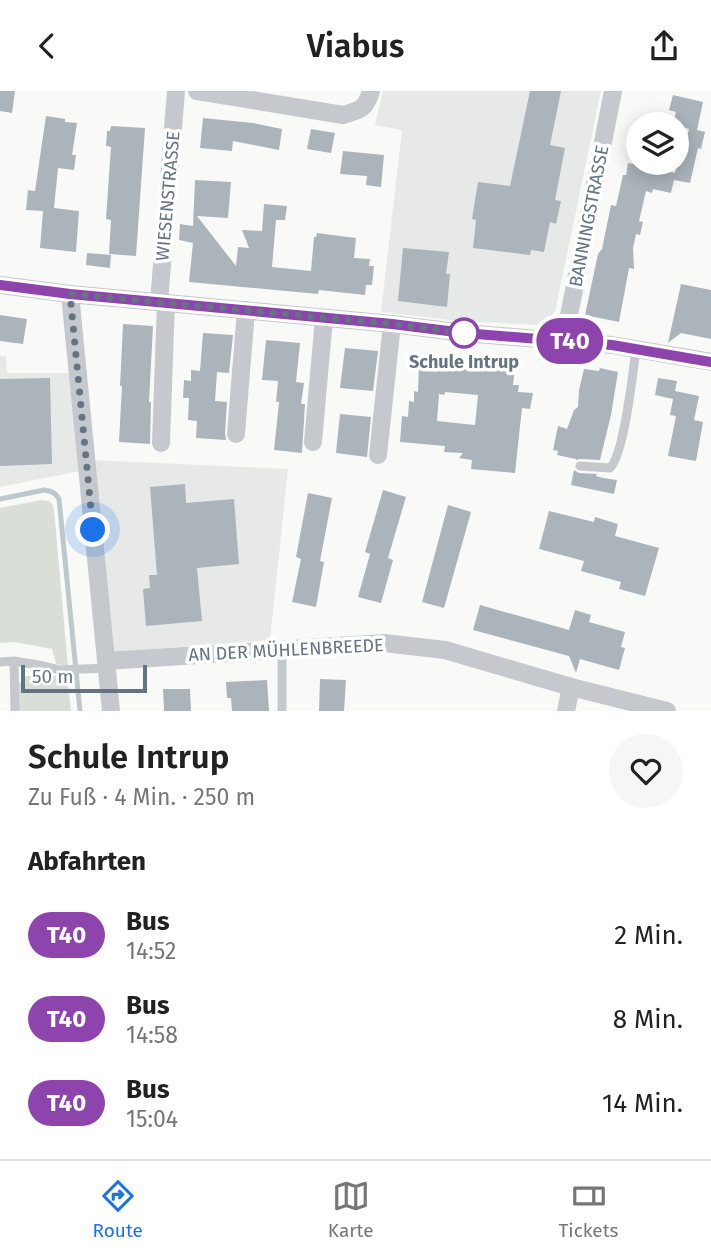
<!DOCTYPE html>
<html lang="de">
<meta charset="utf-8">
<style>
body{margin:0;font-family:"Fira Sans",sans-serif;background:#f6f6f6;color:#222;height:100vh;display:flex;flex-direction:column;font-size:26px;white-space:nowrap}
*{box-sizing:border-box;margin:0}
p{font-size:23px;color:#767676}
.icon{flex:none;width:38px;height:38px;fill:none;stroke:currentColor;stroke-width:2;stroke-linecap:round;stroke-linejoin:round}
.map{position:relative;height:620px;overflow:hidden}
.panel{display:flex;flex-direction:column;background:#fff;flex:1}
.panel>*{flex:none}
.badge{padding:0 14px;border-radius:23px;font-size:24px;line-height:46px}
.tools{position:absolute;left:626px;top:21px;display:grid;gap:14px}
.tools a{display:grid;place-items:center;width:63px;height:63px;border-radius:50%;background:#fff;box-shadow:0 4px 18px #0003;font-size:35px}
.scale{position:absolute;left:21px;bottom:18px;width:126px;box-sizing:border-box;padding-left:7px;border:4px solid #647483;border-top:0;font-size:19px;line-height:24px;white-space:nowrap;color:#647483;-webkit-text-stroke:5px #fff;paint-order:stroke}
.you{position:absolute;width:35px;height:35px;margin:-18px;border:5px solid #fff;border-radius:50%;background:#1a73e8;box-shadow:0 0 0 10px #1a73e833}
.map>.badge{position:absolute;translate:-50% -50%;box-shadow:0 0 0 4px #fff}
h2{padding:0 28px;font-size:26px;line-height:63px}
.round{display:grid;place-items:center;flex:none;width:74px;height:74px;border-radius:37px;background:#f6f6f6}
.headline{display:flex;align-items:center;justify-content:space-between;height:119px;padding:0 28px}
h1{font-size:33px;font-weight:600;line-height:52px}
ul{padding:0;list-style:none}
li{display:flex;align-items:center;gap:21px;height:84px;padding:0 28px}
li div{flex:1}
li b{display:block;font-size:26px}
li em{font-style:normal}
li .badge{min-width:77px;font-weight:700;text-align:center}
header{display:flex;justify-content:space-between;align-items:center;height:91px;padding:0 28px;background:#fff;font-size:32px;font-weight:600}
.dock{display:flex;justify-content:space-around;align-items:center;height:98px;border-top:2px solid #e0e0e0;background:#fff;font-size:19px;color:#767676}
.dock a{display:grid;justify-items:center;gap:4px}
.dock .current{color:#1a73e8}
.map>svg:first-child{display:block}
</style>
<header><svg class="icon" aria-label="back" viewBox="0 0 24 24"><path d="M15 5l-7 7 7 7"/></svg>Viabus<svg class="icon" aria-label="share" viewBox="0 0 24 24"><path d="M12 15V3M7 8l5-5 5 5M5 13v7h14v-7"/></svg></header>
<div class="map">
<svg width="711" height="620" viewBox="0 0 711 620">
<rect width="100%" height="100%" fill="#f9faf7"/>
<path fill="#e7e9e8" d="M383 0H601L555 221 542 234 458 230 381 221 402 39 375 34Z
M0 265H6L7 282H69L80 380 0 396Z
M91 369 288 378 270 549 113 561Z"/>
<path fill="#d9dfd6" d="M41 409 49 410 53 414 54 419 68 575 56 573 52 558 14 551 0 552V417Z
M28 585H56L57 593 68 592 71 620H19V593L24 586Z"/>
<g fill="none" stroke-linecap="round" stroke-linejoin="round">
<path stroke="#bdc8cd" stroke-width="5" d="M0 408 44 399C51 400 55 401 59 408L80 620"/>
</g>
<path fill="#abb4ba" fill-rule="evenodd" d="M0 0H15L12 22 0 20Z
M530 0H561L550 54 565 57 555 109 561 110 556 133 550 131 544 161 531 159 530 164 473 157 476 129 472 128 478 91 510 95Z
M673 4 703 11 697 39 705 41 701 58 698 57 690 92 674 89 671 102 653 98 652 102 646 100 639 130 643 131 640 144 636 143 633 157 634 178 629 177 619 231 585 224 598 163 602 158 611 114 616 115 623 84H626L628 72 675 82 677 73 681 74 689 38 673 33 676 21 669 19Z
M46 25 65 28V31L77 32 72 64H76L74 79 58 77 54 117 79 120 76 161 40 157 43 120 26 119 28 99 35 100Z
M203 27 253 32 282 38 279 59 233 50 232 60 200 57Z
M111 35 145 37 136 165 109 163 111 129 106 128 111 56 106 55 107 40H110Z
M311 38 335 42 331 62 307 58Z
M343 60 384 64 381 96 366 94 367 85 340 83Z
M195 89 231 91 228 127 197 125 236 175 238 156 249 157 242 139 262 140 264 113 287 115 285 129H276L272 176 311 180 314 146H316L317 142 356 147 354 167 370 168 369 175H374L372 194H366L365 204 319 199 318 203 189 191 193 152 179 149 180 133 193 135Z
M403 157 449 161 446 183H450L447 216 398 210Z
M87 162 111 164 110 177 86 174Z
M681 193 711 199V248L681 242 668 252Z
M0 224 27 228 23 253 0 250Z
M123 233 153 235 149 311H151L150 353 119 351 122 295H120Z
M203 242 233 244 229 282 217 281 215 310 227 311 225 342 226 349 196 347 197 330 188 329 189 307H183L184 289 191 290V279L200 280Z
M266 249 300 252 296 291 304 292 301 313H305L302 362 274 359 279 311H276L278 290 262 289Z
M345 257 378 260 373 300 340 297Z
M443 266 463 267 462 274 489 276V273L513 274 515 275 513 294H519L518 301 533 302 530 318 522 317 515 382 471 378 472 369 459 367 463 362 444 361 445 355 400 351 402 325 408 326 409 310 414 311V300L418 301 419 276 442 277ZM445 301 478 304 475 334 437 330 439 303 444 304Z
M600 277 618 281 611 324 600 369 580 368 576 369V368L557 364 558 360 553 359 558 335 567 338 574 319 578 316 579 299 584 278 599 280Z
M50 287 52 373 0 375V288Z
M658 287 677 290 675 300 699 305 694 329 703 331 696 370 668 365 676 325 670 324 673 308 655 304Z
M340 323 371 326 367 366 336 362Z
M574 379 579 382 597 383 596 385 603 387 617 389 614 403 571 394Z
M185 393 186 412 234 408 239 473 197 477 202 530 146 535 143 498 150 497 149 484H157L150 396Z
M383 399 406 406 388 467 393 469 381 512 358 506 370 463 365 461Z
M308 402 332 407 320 470 324 471 316 516 292 511 301 468 296 466Z
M448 414 471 421 444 517 422 511Z
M549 420 594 431 595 426 618 433 615 445 659 457 645 505 619 498 621 491 581 480 584 470 539 458Z
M480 514 569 539 575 519 591 524 589 531 625 541 621 556 625 557 619 579 580 568 576 582 569 565 473 539Z
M320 588 346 589 344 620H319Z
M267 589 269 620H232L231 607H227L226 591Z
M163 598H190L191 620H164Z"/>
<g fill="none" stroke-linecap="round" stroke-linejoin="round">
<path stroke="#c5c9cd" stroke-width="9" d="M580 375 610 377C624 364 633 281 636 258
M282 560V620
M0 571 14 570
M15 620 14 570 44 575 60 579 107 577"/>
<path stroke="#c5c9cd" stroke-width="18" d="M197 0 343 24C360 19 366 18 371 0
M0 194 70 203 392 233 464 242 612 254 711 271
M70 203 111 620
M159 211 176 0
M564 250 613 0
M236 343 246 219
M313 351 324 227
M161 352 166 211
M378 364 392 233
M106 570 384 552 445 559 571 596 667 620
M566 620 571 596"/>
</g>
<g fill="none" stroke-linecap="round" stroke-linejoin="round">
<g stroke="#fff" stroke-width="16">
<path id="line" d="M0 194 70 203 392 233 464 242 612 254 711 271"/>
</g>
<use href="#line" stroke="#8e44ad" stroke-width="10"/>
<path stroke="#647483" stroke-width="7" stroke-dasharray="0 12.6" d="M93 439 70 203 392 233 464 242"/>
</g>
<circle fill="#fff" stroke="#8e44ad" stroke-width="3.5" cx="464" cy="242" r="14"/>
<g text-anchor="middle" stroke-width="7" stroke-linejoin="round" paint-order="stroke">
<g font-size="18" fill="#647483" stroke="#fff">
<text transform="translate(168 105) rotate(-85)" y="6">WIESENSTRASSE</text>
<text transform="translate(589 125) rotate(-79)" y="6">BANNINGSTRASSE</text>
<text transform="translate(286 559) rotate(-3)" y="6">AN DER MÜHLENBREEDE</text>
</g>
<g font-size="18" font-weight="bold" fill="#647483" stroke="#fff">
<text x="464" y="277">Schule Intrup</text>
</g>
</g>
</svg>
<div class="tools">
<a><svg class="icon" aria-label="layers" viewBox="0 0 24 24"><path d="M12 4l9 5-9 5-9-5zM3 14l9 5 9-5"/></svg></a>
</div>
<div class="scale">50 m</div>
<div class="you" style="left:93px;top:439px"></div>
<b class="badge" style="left:570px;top:250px;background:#8e44ad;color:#fff">T40</b>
</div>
<section class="panel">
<div class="headline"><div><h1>Schule Intrup</h1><p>Zu Fuß · 4 Min. · 250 m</p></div><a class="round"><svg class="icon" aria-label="heart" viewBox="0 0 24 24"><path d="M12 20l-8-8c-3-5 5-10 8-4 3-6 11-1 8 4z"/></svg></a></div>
<h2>Abfahrten</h2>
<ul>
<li><span class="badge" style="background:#8e44ad;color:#fff">T40</span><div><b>Bus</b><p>14:52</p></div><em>2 Min.</em></li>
<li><span class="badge" style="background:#8e44ad;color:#fff">T40</span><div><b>Bus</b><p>14:58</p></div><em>8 Min.</em></li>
<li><span class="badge" style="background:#8e44ad;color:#fff">T40</span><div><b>Bus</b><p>15:04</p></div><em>14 Min.</em></li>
</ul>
</section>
<nav class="dock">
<a class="current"><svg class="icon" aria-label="directions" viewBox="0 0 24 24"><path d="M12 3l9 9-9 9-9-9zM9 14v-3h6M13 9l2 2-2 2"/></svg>Route</a>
<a><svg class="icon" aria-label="map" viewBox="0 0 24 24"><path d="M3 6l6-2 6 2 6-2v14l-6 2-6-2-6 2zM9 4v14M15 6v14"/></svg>Karte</a>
<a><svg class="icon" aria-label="tickets" viewBox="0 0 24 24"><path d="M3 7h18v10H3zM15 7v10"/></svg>Tickets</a>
</nav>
